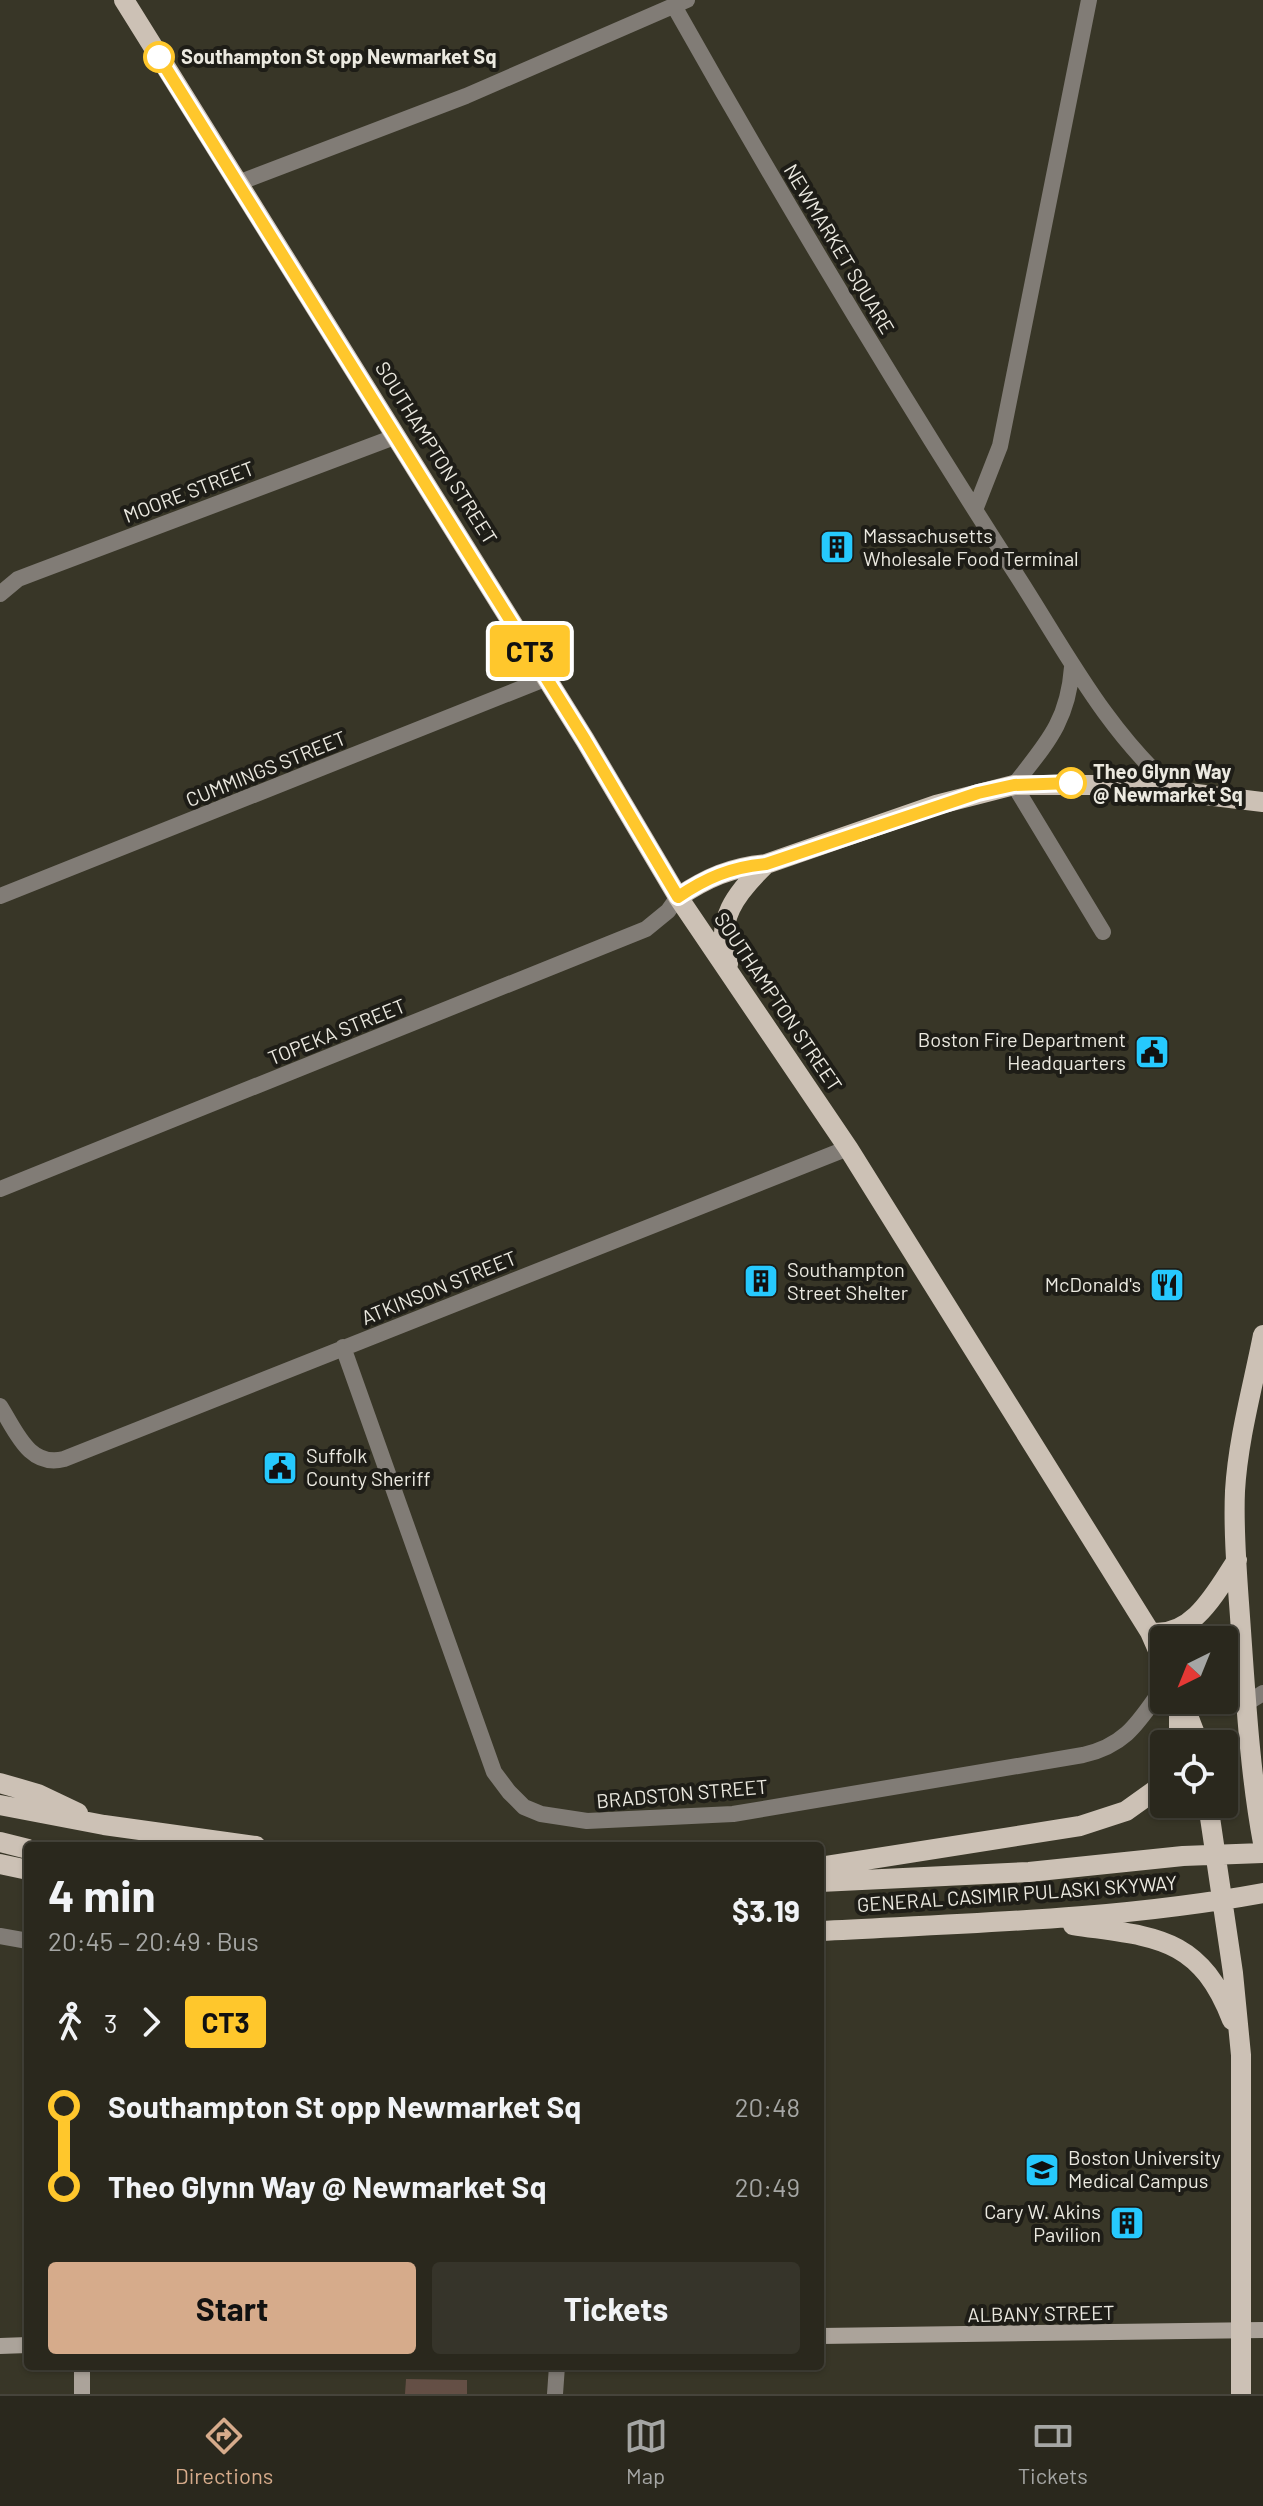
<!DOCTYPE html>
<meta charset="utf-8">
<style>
body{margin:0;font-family:Barlow,sans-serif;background:#36342a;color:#f1f3f6;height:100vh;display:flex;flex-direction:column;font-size:30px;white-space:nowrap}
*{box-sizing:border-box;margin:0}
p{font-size:26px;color:#a5a6a4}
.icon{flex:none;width:44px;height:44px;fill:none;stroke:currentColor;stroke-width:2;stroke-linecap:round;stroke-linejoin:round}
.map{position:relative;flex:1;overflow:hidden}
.sheet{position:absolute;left:24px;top:1842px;width:800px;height:528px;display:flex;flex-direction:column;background:#2a281d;border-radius:8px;box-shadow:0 2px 6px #0004,0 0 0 2px #46443b}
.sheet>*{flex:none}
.badge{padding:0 16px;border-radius:6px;font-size:28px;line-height:52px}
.needle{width:52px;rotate:223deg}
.buttons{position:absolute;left:1150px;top:1626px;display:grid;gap:16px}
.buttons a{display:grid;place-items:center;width:88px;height:88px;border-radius:8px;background:#2a281d;box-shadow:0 2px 6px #0004,0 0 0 2px #46443b;font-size:40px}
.map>.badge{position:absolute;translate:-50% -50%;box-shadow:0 0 0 4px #fff}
.legs{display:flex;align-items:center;gap:12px;height:88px;padding:0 24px;font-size:26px}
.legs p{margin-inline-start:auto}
.summary{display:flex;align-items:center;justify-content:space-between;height:136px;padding:0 24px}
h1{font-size:44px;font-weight:700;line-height:60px}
.cta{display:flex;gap:16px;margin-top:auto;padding:16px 24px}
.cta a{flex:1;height:92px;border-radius:8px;background:#d6ab8b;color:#111;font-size:32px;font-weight:700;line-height:92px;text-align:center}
.cta a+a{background:#36342a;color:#f1f3f6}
ul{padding:0 24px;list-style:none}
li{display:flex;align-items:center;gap:28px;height:80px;font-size:30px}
li i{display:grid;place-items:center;width:12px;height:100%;margin:0 10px;background:currentColor}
li i::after{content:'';width:20px;height:20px;margin:-10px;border:6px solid;border-radius:50%;background:#2a281d}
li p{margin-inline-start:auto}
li:first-child i{background:linear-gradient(#0000 50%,currentColor 0)}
li:last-child i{background:linear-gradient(currentColor 50%,#0000 0)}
.tab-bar{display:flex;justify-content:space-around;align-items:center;height:112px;border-top:2px solid #46443b;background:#2a281d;font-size:22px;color:#a5a6a4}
.tab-bar a{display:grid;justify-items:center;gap:4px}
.tab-bar .active{color:#d6ab8b}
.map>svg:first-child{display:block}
</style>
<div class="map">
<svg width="1263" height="2394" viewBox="0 0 1263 2394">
<rect width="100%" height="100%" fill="#383627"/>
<path fill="#644f45" d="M406 2379 467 2380V2394H405Z"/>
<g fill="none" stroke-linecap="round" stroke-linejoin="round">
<path stroke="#817c76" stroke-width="16" d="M674 6C781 196 894 384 1012 568 1063 646 1105 731 1177 792
M238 183 466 96 687 0
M975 510 1000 446 1089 0
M0 594 18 579 39 571 397 436
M1072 667C1068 722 1046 744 1014 785L1103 932
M0 896 547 678
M0 1189 646 929 668 911 678 897
M343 1347 494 1772 509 1792 524 1807 541 1814 587 1821 733 1814 1083 1755C1127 1745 1139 1721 1164 1686
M0 1406C16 1431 29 1468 64 1459L848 1148
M1247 1703 1263 1693
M0 1936 28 1941
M555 2394 557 2366"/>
<path stroke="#aba39a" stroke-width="16" d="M820 2336 1263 2330
M0 2346 28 2345
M82 2394V2366"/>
<path stroke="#ccc1b5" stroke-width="20" d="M124 0 585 740 678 897 848 1148 1150 1632 1164 1664
M678 897C707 878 731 867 766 864L936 805 1014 785H1123L1263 802
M728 964C714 920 736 893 766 864
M1263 1335C1253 1386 1238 1439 1235 1491 1233 1537 1238 1585 1241 1631 1246 1701 1250 1773 1263 1843
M1150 1632C1193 1639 1217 1590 1237 1560
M1182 1700 1199 1744
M1179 1708V1744
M0 1783 38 1794 78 1813
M1208 1804 1233 1973 1241 2055V2394
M0 1805 104 1825 256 1846
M0 1842 28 1849
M0 1864 28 1870
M820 1867 1080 1826 1126 1811 1154 1791 1164 1780
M820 1882 1029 1872 1183 1856 1263 1853
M1073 1925C1152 1937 1199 1934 1232 2020
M820 1931C968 1923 1116 1920 1263 1893"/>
</g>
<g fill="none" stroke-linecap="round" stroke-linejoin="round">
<g stroke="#fff" stroke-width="18">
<path id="line-1" d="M159 57 585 740 678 897C706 878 731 867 766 864L978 793 1014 785 1071 783"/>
</g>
<use href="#line-1" stroke="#ffc72c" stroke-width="12"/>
</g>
<defs>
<g id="building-square" transform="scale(1.8)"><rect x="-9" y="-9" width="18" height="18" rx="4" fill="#26c9fe" stroke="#1e1d17"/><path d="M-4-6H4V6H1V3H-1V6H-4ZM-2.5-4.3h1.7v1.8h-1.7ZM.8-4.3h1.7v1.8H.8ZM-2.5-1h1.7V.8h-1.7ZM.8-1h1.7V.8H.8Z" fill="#111"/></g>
<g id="civic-square" transform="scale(1.8)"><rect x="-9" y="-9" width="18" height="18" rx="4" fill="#26c9fe" stroke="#1e1d17"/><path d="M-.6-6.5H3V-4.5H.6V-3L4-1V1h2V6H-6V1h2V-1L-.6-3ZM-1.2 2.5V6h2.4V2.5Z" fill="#111"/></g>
<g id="restaurant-square" transform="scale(1.8)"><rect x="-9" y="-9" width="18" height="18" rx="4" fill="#26c9fe" stroke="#1e1d17"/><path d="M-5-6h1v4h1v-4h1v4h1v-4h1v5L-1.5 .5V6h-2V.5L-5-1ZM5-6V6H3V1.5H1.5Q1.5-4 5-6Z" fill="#111"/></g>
<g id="university-square" transform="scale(1.8)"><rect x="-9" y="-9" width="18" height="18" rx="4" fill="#26c9fe" stroke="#1e1d17"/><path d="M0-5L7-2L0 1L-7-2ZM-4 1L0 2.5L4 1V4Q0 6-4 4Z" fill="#111"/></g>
</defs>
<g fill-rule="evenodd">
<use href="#building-square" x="837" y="547"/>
<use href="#civic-square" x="1152" y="1052"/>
<use href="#building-square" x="761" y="1281"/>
<use href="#restaurant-square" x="1167" y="1285"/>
<use href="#civic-square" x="280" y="1468"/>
<use href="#university-square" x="1042" y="2170"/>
<use href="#building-square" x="1127" y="2223"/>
</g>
<g fill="#fff" stroke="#ffc72c" stroke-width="4">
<circle cx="159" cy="57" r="14"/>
<circle cx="1071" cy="783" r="14"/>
</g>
<g text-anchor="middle" stroke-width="8" stroke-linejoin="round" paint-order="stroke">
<g font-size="20" font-weight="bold" fill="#ebe9e0" stroke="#1e1d17" text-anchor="start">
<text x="181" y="64">Southampton St opp Newmarket Sq</text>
<text x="1093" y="779">Theo Glynn Way<tspan x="1093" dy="23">@ Newmarket Sq</tspan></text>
</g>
<g font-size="20" fill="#ebe9e0" stroke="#1e1d17">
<text transform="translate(839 249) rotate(59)" y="7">NEWMARKET SQUARE</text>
<text transform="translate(436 453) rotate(58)" y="7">SOUTHAMPTON STREET</text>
<text transform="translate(189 492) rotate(-21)" y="7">MOORE STREET</text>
<text transform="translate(266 769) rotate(-22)" y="7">CUMMINGS STREET</text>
<text transform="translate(778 1002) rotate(56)" y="7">SOUTHAMPTON STREET</text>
<text transform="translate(337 1032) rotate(-22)" y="7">TOPEKA STREET</text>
<text transform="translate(439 1288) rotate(-22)" y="7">ATKINSON STREET</text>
<text transform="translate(682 1794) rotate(-5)" y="7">BRADSTON STREET</text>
<text transform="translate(1017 1894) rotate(-4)" y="7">GENERAL CASIMIR PULASKI SKYWAY</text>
<text transform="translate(1041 2314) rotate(-1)" y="7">ALBANY STREET</text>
</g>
<g font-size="20" fill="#ebe9e0" stroke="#1e1d17" text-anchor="start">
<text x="863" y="543">Massachusetts<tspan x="863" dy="23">Wholesale Food Terminal</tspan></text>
<text x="1126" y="1047" text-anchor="end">Boston Fire Department<tspan x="1126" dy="23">Headquarters</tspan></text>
<text x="787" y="1277">Southampton<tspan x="787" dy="23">Street Shelter</tspan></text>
<text x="1141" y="1292" text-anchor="end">McDonald's</text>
<text x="306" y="1463">Suffolk<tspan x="306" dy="23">County Sheriff</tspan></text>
<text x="1068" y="2165">Boston University<tspan x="1068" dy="23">Medical Campus</tspan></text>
<text x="1101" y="2219" text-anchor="end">Cary W. Akins<tspan x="1101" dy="23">Pavilion</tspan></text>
</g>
</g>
</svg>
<div class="buttons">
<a><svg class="needle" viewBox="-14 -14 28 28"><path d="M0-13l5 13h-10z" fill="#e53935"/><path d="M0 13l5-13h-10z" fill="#a5a6a4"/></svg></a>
<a><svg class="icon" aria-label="locate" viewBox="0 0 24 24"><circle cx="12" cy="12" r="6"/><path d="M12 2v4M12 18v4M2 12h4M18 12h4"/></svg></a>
</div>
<b class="badge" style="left:530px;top:651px;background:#ffc72c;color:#111">CT3</b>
<section class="sheet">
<div class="summary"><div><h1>4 min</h1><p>20:45 – 20:49 · Bus</p></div><b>$3.19</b></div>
<div class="legs"><svg class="icon" aria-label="walk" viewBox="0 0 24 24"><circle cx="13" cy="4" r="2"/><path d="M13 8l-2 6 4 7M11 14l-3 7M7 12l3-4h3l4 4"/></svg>3<svg class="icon" aria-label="forward" viewBox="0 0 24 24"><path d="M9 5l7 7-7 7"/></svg><b class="badge" style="background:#ffc72c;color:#111">CT3</b></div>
<ul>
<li><i style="color:#ffc72c"></i><b>Southampton St opp Newmarket Sq</b><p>20:48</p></li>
<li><i style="color:#ffc72c"></i><b>Theo Glynn Way @ Newmarket Sq</b><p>20:49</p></li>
</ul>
<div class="cta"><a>Start</a><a>Tickets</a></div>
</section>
</div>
<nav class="tab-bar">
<a class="active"><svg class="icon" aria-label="directions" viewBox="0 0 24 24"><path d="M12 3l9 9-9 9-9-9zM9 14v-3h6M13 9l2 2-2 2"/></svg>Directions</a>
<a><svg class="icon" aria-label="map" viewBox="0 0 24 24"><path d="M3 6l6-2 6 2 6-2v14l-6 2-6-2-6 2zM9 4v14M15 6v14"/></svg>Map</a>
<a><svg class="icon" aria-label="tickets" viewBox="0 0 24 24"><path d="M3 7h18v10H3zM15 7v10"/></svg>Tickets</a>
</nav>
